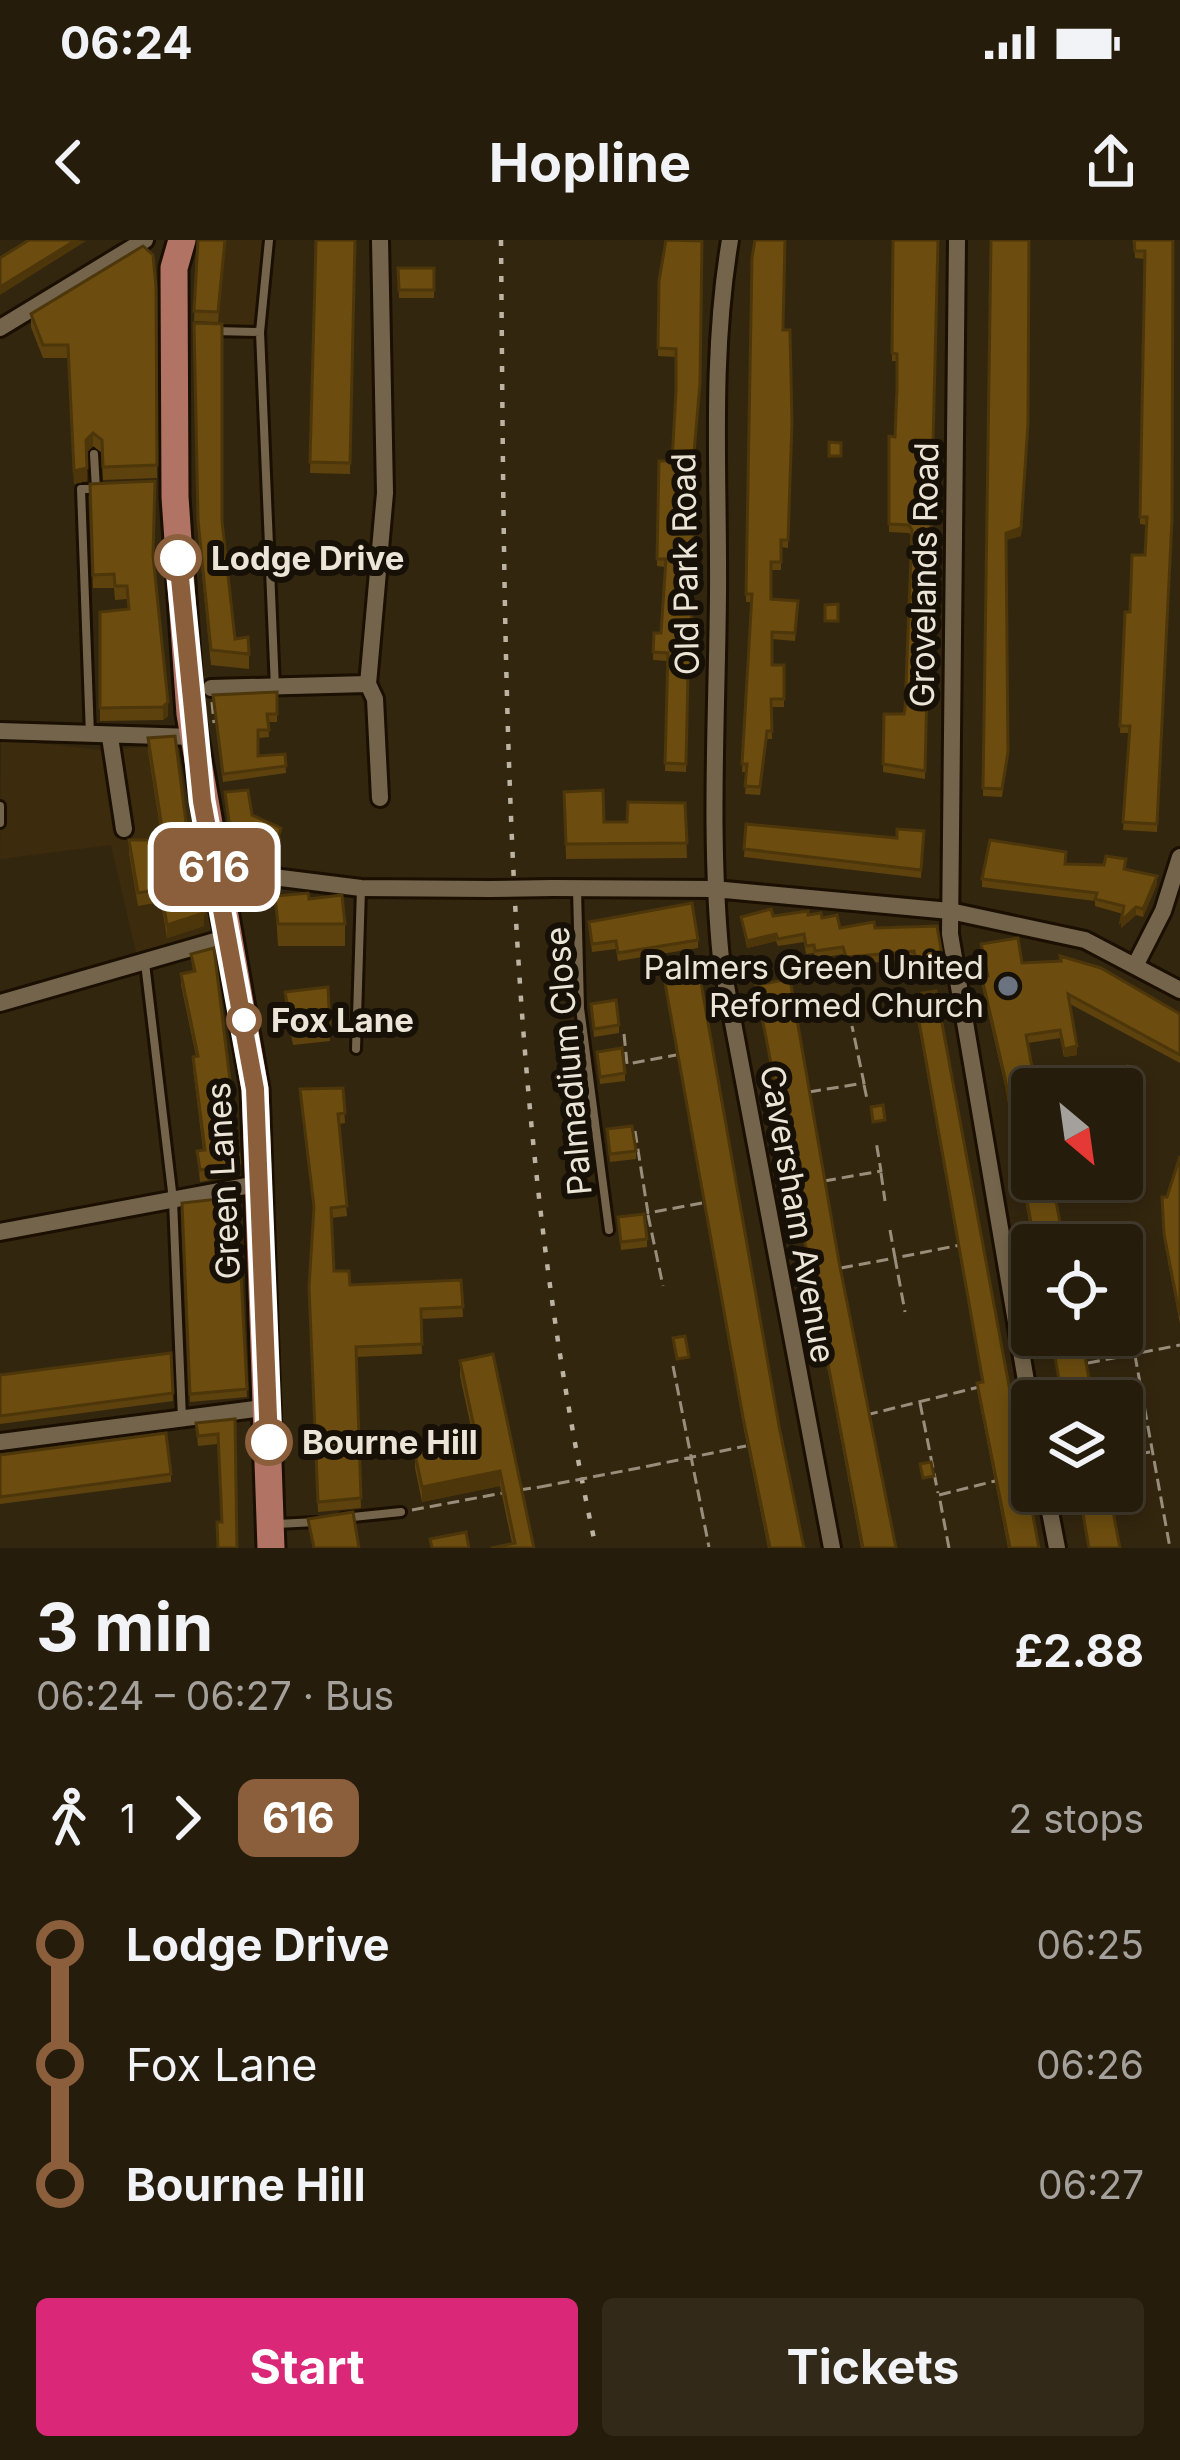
<!DOCTYPE html>
<meta charset="utf-8">
<style>
body{margin:0;font-family:Inter,sans-serif;background:#322919;color:#f1f3f6;height:100vh;display:flex;flex-direction:column;font-size:45px;white-space:nowrap}
*{box-sizing:border-box;margin:0}
p{font-size:39px;color:#a4a19d}
.icon{flex:none;width:66px;height:66px;fill:none;stroke:currentColor;stroke-width:2;stroke-linecap:round;stroke-linejoin:round}
.map{position:relative;height:1308px;overflow:hidden}
.side{display:flex;flex-direction:column;background:#261c0b;flex:1}
.side>*{flex:none}
.badge{padding:0 24px;border-radius:18px;font-size:42px;line-height:78px}
.needle{width:78px;rotate:151deg}
.controls{position:absolute;left:1011px;top:828px;display:grid;gap:24px}
.controls a{display:grid;place-items:center;width:132px;height:132px;border-radius:12px;background:#261c0b;box-shadow:0 6px 18px #0003,0 0 0 3px #423a2c;font-size:60px}
.map>.badge{position:absolute;translate:-50% -50%;box-shadow:0 0 0 6px #fff}
.legs{display:flex;align-items:center;gap:18px;height:132px;padding:0 36px;font-size:39px}
.legs p{margin-inline-start:auto}
.overview{display:flex;align-items:center;justify-content:space-between;height:204px;padding:0 36px}
h1{font-size:66px;font-weight:700;line-height:90px}
.cta{display:flex;gap:24px;margin-top:auto;padding:24px 36px}
.cta a{flex:1;height:138px;border-radius:12px;background:#db2777;color:#fff;font-size:48px;font-weight:700;line-height:138px;text-align:center}
.cta a+a{background:#322919;color:#f1f3f6}
ul{padding:0 36px;list-style:none}
li{display:flex;align-items:center;gap:42px;height:120px;font-size:45px}
li i{display:grid;place-items:center;width:18px;height:100%;margin:0 15px;background:currentColor}
li i::after{content:'';width:30px;height:30px;margin:-15px;border:9px solid;border-radius:50%;background:#261c0b}
li p{margin-inline-start:auto}
li:first-child i{background:linear-gradient(#0000 50%,currentColor 0)}
li:last-child i{background:linear-gradient(currentColor 50%,#0000 0)}
.status{display:flex;justify-content:space-between;align-items:center;height:84px;padding:0 60px;background:#261c0b;direction:ltr}
.status svg{height:33px;fill:currentColor}
header{display:flex;justify-content:space-between;align-items:center;height:156px;padding:0 36px;background:#261c0b;font-size:54px;font-weight:700}
.map>svg:first-child{display:block}
</style>
<div class="status"><b>06:24</b><svg viewBox="0 0 49 12"><path d="M0 12V9h3v3zM5 12V6h3v6zM10 12V3h3v9zM15 12V0h3v12zM26 1h20v11H26zM47 4h2v5h-2z"/></svg></div>
<header><svg class="icon" aria-label="back" viewBox="0 0 24 24"><path d="M15 5l-7 7 7 7"/></svg>Hopline<svg class="icon" aria-label="share" viewBox="0 0 24 24"><path d="M12 15V3M7 8l5-5 5 5M5 13v7h14v-7"/></svg></header>
<div class="map">
<svg width="1180" height="1308" viewBox="0 0 1180 1308">
<rect width="100%" height="100%" fill="#33260f"/>
<path fill="#3c2c0d" d="M201 0H267L258 88 197 86Z
M1 499 101 510 177 505 212 694 137 717 111 605 0 619Z"/>
<g fill="none" stroke-linecap="round" stroke-linejoin="round">
<g stroke="#1a0f00" stroke-width="14">
<path id="lane" d="M269 0 260 92 275 448
M214 91 260 92
M94 214 96 249
M90 495 81 249H95
M0 566V583
M577 649 580 768 609 990
M145 723 173 960 182 1178
M356 809 361 649
M343 1278 401 1272
M277 1284 316 1282"/>
</g>
<g stroke="#1a0f00" stroke-width="22">
<path id="street" d="M730 0C710 119 719 235 718 354 717 476 709 598 721 719L832 1308
M957 0 950 694 1032 1176
M0 88 145 0
M368 444 375 459 380 558
M211 448 368 444 385 253 380 0
M0 491 193 497
M110 497 124 589
M217 643 273 637 361 648 490 649
M553 648 714 649 950 671 1085 700 1180 750
M1136 724 1163 671 1180 617
M0 763 229 697
M0 992 262 943
M0 1202 270 1167
M1046 1251 1057 1308"/>
</g>
<g stroke="#1a0f00" stroke-width="33">
<path id="primary" d="M182 0 174 28 175 257 190 474 255 849 271 1308"/>
</g>
<path stroke="#998e7c" stroke-width="3" stroke-dasharray="12 6" stroke-linecap="butt" d="M212 462 214 483
M624 794 627 824 676 815
M864 845 867 859
M809 852 864 843 852 786
M635 891 648 973 702 963
M881 933 885 961
M824 941 881 931 876 901
M648 975 663 1046
M890 990 895 1018 960 1005
M841 1028 895 1018 905 1072
M1122 1044 1170 1308
M1088 1123 1180 1105
M673 1126 709 1307
M920 1163 938 1253
M866 1175 979 1147
M1122 1217 1150 1212
M649 1226 746 1206
M519 1250 540 1247
M412 1270 503 1253
M949 1308 939 1255 995 1241"/>
<use href="#lane" stroke="#73644b" stroke-width="8"/>
<use href="#street" stroke="#73644b" stroke-width="16"/>
<use href="#primary" stroke="#b17363" stroke-width="27"/>
<path stroke="#bcb3a3" stroke-width="4.5" stroke-dasharray="6 12" stroke-linecap="butt" d="M501 0C505 439 502 877 596 1308"/>
<g stroke="#1a0f00" stroke-width="22" stroke-linecap="butt">
<path id="street-bridge" d="M490 649 553 648"/>
</g>
<path stroke="#998e7c" stroke-width="3" stroke-dasharray="12 6" stroke-linecap="butt" d="M540 1247 649 1226"/>
<use href="#street-bridge" stroke="#73644b" stroke-width="16"/>
</g>
<path fill="#5d420d" d="M226 0 218 82 194 81 197 6Z
M316 0H355L350 234 310 233Z
M666 0 692 237 696 254 693 258 697 269 693 275 695 289 692 292 695 304 691 310V389L697 397 688 443 686 532 665 531 668 421 653 420 654 393H661L665 327 657 326 659 221H672L676 151V117L658 116 659 41Z
M893 0H938L925 539 883 532 884 474H904L912 297 909 293 889 292V196L895 197 897 148V121H892Z
M991 0 1028 191 1021 296 1006 300 1008 519 1002 557 983 556Z
M1134 0H1173L1172 288 1157 592 1123 590 1130 493H1120L1125 372H1130L1145 315 1147 285 1140 284 1145 19 1135 18Z
M783 21V90H790L788 308 781 307V330H771V359L798 368 795 401 772 399V425H784V467H771L772 499H767L760 555 745 554 747 532H742L752 362H746V354Z
M398 28H434V58H399Z
M156 47 157 238 103 240 102 213 93 206 86 213 87 241 74 244 68 118H43L31 87V74Z
M194 83 222 282 235 399 249 414V429L211 425 198 295Z
M90 244 153 319 168 476 163 480 100 481V372L128 369 127 359 115 360 114 348H93Z
M277 452V482H268L269 497 258 498V516L285 514 286 533 223 542 213 462Z
M148 498 189 606 204 686 167 698 161 662 138 666 129 613V600H162L148 511Z
M225 552 281 598 276 615 229 593Z
M564 552 604 582H627L685 563 687 618 566 619Z
M746 584 897 598 924 591 921 638 744 617Z
M1066 624 1125 629 1157 644 1143 677 1136 675 1121 688 1123 674 1095 666V661L982 647V639Z
M275 656 309 659 345 684V706H278Z
M808 675 822 678 840 688H875L943 729 917 734 914 719 846 725 843 714 815 719 814 713 806 714 804 702 778 706 776 701 747 708 741 677Z
M589 689 698 700V708L618 721 616 709 592 712Z
M981 704 1022 723 1180 774V823L1070 764 1077 815 1064 817 1060 798 1028 803 1064 1005H1033L1005 846 982 746V738L986 737Z
M191 714 240 923V934L200 942 197 911 203 910 193 828V817L196 816 181 745V734L193 731Z
M665 743 779 1186 804 1308H768L743 1185Z
M756 745 839 1022 896 1308H861Z
M328 747 330 801 293 805 285 764V752Z
M922 753 1039 1308H1008L977 1150V1143L982 1142 917 778V770L923 769Z
M591 764 619 785V793L594 797Z
M597 812 625 833V841L600 844Z
M343 848 345 883 339 884 347 976 331 978 334 1031 350 1045 461 1040 463 1077 421 1079 422 1114 356 1117 361 1268 318 1272 309 1057 314 973 300 849Z
M607 889 636 911V919L610 922Z
M1180 916V1084L1164 1001 1162 957H1167Z
M237 957 247 1157 190 1162 182 963Z
M618 977 647 999V1007L621 1010Z
M171 1113 173 1161 0 1184V1135Z
M460 1121 534 1308 512 1303 500 1246 422 1262 415 1228V1214L474 1201 460 1136Z
M235 1179 222 1282 218 1204 198 1206 196 1183Z
M0 1215 171 1234V1242L0 1264Z"/>
<path fill="#4c360a" d="M76 0 86 1 0 55V47Z
M1029 0 1028 191 1021 296 1006 300Z
M93 193V206L86 213V200Z
M87 228V241L74 244V231Z
M168 462V476L163 480V467Z
M1157 636V644L1143 677V669Z
M1136 667V675L1121 688V681Z
M204 673V686L167 698V685Z
M776 694V701L747 708V701Z
M943 721V729L917 734V727Z
M1077 806V815L1064 817V809Z
M500 1231V1246L422 1262V1247Z"/>
<path fill="#6c4d0f" stroke="#4c360a" stroke-width="3" d="M29 0H76L0 47V18Z
M198 0H225L218 72 194 71Z
M316 0H355L350 223 310 222Z
M666 0 702 1 700 143 692 236 696 247 688 254 697 262 691 270 695 281 688 288 695 296 690 305 695 318 691 389H697L688 435 686 524 665 523 668 413 653 412 654 393H661L666 319H657L659 221H672L676 151V109L658 108 659 41Z
M755 0H785L783 90H790L792 183 788 300H781V322H771V359L798 361 795 393 772 392V425H784V459H771L772 491H767L760 547 745 546 747 524H742L752 354H746L752 18Z
M893 0H938L925 531 883 524 884 474H904L905 469 912 290 909 285 889 284V196L895 197 897 147V114L892 113Z
M991 0H1029L1028 183 1021 288 1006 293 1008 512 1002 549 983 548Z
M1134 0H1173L1172 280 1157 584 1123 582 1130 486H1120L1125 372H1130L1132 315H1145L1147 277H1140L1145 11H1135Z
M143 6 153 15 156 47 157 225 103 227 102 200 93 193 86 200 87 228 74 231 68 105H43L31 74Z
M398 28H434V50H399Z
M194 83 222 84V281L235 399 248 397 249 414 211 410 198 280Z
M829 202 841 203V216H829Z
M155 241 153 316 168 462 163 467 100 468V372L129 369 127 346H115L114 334 93 335 90 244Z
M838 364V381H825V365Z
M277 452V474H267L269 490H258V516L285 514 286 526 223 534 213 455Z
M175 496 189 606 204 673 167 685 161 649 138 653 129 600H164L148 498Z
M248 550 252 575 281 588 276 605 229 582 225 552Z
M603 550 604 582H627L628 562 685 563 687 603 566 604 564 552Z
M746 584 897 598V589L924 591 921 630 744 609Z
M990 600 1066 612 1065 624 1104 625 1106 616 1126 619 1124 629 1157 636 1143 669 1136 667 1121 681 1124 666 1095 659 1097 653 982 639Z
M308 653 309 659 342 655 345 684H278L275 656Z
M692 663 698 700 618 713 616 701 592 704 589 682Z
M771 669 773 676 808 671V675L821 673 822 678 837 675 840 688 874 682 875 688 937 686 943 721 917 727 914 711 846 717 843 707 815 711 814 705 806 706 804 694 778 699 776 694 747 701 741 677Z
M1018 698 1022 723 1061 721 1060 716 1101 728 1180 774V815L1068 754 1077 806 1064 809 1060 790 1026 795 1036 849H1032V939H1052L1064 1005H1035L1005 838 982 738 988 736 981 704Z
M214 708 240 923 200 930 197 911 205 910 193 817 198 816 181 734 195 731 191 714Z
M700 737 779 1186 804 1308H770L743 1177 665 743Z
M790 739 839 1022 896 1308H863L756 745Z
M328 747 330 789 293 794 285 752Z
M936 751 1039 1308H1010L977 1143 983 1142 917 770 925 769 922 753Z
M616 760 619 785 594 789 591 764Z
M622 808 625 833 600 837 597 812Z
M1128 826 1139 831 1134 843 1123 838Z
M343 848 345 873 338 874 347 966 331 968 334 1031H349L350 1045 461 1040 463 1067 421 1069 422 1104 356 1107 361 1258 318 1262 309 1047 314 967 300 849Z
M883 865 885 880 873 882 871 867Z
M632 886 636 911 610 914 607 889Z
M1180 916V1076L1164 994 1162 957H1167Z
M237 957 247 1149 190 1154 182 963Z
M644 974 647 999 621 1002 618 977Z
M1112 989 1114 1002 1102 1003 1101 991Z
M1051 1095H1081L1093 1161H1063Z
M685 1096 689 1117 677 1119 673 1098Z
M171 1113 173 1153 0 1176V1135Z
M493 1114 534 1308H491L515 1303 500 1231 422 1247 415 1214 477 1201 460 1121Z
M235 1179 237 1308H218L217 1282H222L218 1194 198 1196 196 1183Z
M166 1193 171 1234 0 1257V1215Z
M931 1222 934 1236 923 1238 920 1224Z
M1079 1251H1109L1120 1308H1089Z
M353 1272 359 1308H314L308 1279Z
M466 1292 469 1308H432L430 1299Z"/>
<g fill="none" stroke-linecap="round" stroke-linejoin="round">
<g stroke="#fff" stroke-width="27">
<path id="line-1" d="M178 318 202 561 255 849 269 1202"/>
</g>
<use href="#line-1" stroke="#8b5e3c" stroke-width="18"/>
</g>
<g fill="#fff" stroke="#8b5e3c" stroke-width="6">
<circle cx="178" cy="318" r="21"/>
<circle cx="244" cy="780" r="15"/>
<circle cx="269" cy="1202" r="21"/>
</g>
<circle fill="#6b7280" stroke="#161007" stroke-width="4.5" cx="1008" cy="746" r="12"/>
<g text-anchor="middle" stroke-width="12" stroke-linejoin="round" paint-order="stroke">
<g font-size="33" font-weight="bold" fill="#ece4d6" stroke="#161007" text-anchor="start">
<text x="211" y="330">Lodge Drive</text>
<text x="271" y="792">Fox Lane</text>
<text x="302" y="1214">Bourne Hill</text>
</g>
<g font-size="33" fill="#ece4d6" stroke="#161007">
<text transform="translate(685 324) rotate(-91)" y="12">Old Park Road</text>
<text transform="translate(924 335) rotate(-89)" y="12">Grovelands Road</text>
<text transform="translate(568 821) rotate(-95)" y="12">Palmadium Close</text>
<text transform="translate(223 941) rotate(-93)" y="12">Green Lanes</text>
<text transform="translate(798 974) rotate(80)" y="12">Caversham Avenue</text>
</g>
<g font-size="33" fill="#ece4d6" stroke="#161007" text-anchor="end">
<text x="984" y="739">Palmers Green United<tspan x="984" dy="38">Reformed Church</tspan></text>
</g>
</g>
</svg>
<div class="controls">
<a><svg class="needle" viewBox="-14 -14 28 28"><path d="M0-13l5 13h-10z" fill="#e53935"/><path d="M0 13l5-13h-10z" fill="#a4a19d"/></svg></a>
<a><svg class="icon" aria-label="locate" viewBox="0 0 24 24"><circle cx="12" cy="12" r="6"/><path d="M12 2v4M12 18v4M2 12h4M18 12h4"/></svg></a>
<a><svg class="icon" aria-label="layers" viewBox="0 0 24 24"><path d="M12 4l9 5-9 5-9-5zM3 14l9 5 9-5"/></svg></a>
</div>
<b class="badge" style="left:214px;top:627px;background:#8b5e3c;color:#fff">616</b>
</div>
<section class="side">
<div class="overview"><div><h1>3 min</h1><p>06:24 – 06:27 · Bus</p></div><b>£2.88</b></div>
<div class="legs"><svg class="icon" aria-label="walk" viewBox="0 0 24 24"><circle cx="13" cy="4" r="2"/><path d="M13 8l-2 6 4 7M11 14l-3 7M7 12l3-4h3l4 4"/></svg>1<svg class="icon" aria-label="forward" viewBox="0 0 24 24"><path d="M9 5l7 7-7 7"/></svg><b class="badge" style="background:#8b5e3c;color:#fff">616</b><p>2 stops</p></div>
<ul>
<li><i style="color:#8b5e3c"></i><b>Lodge Drive</b><p>06:25</p></li>
<li><i style="color:#8b5e3c"></i><span>Fox Lane</span><p>06:26</p></li>
<li><i style="color:#8b5e3c"></i><b>Bourne Hill</b><p>06:27</p></li>
</ul>
<div class="cta"><a>Start</a><a>Tickets</a></div>
</section>
